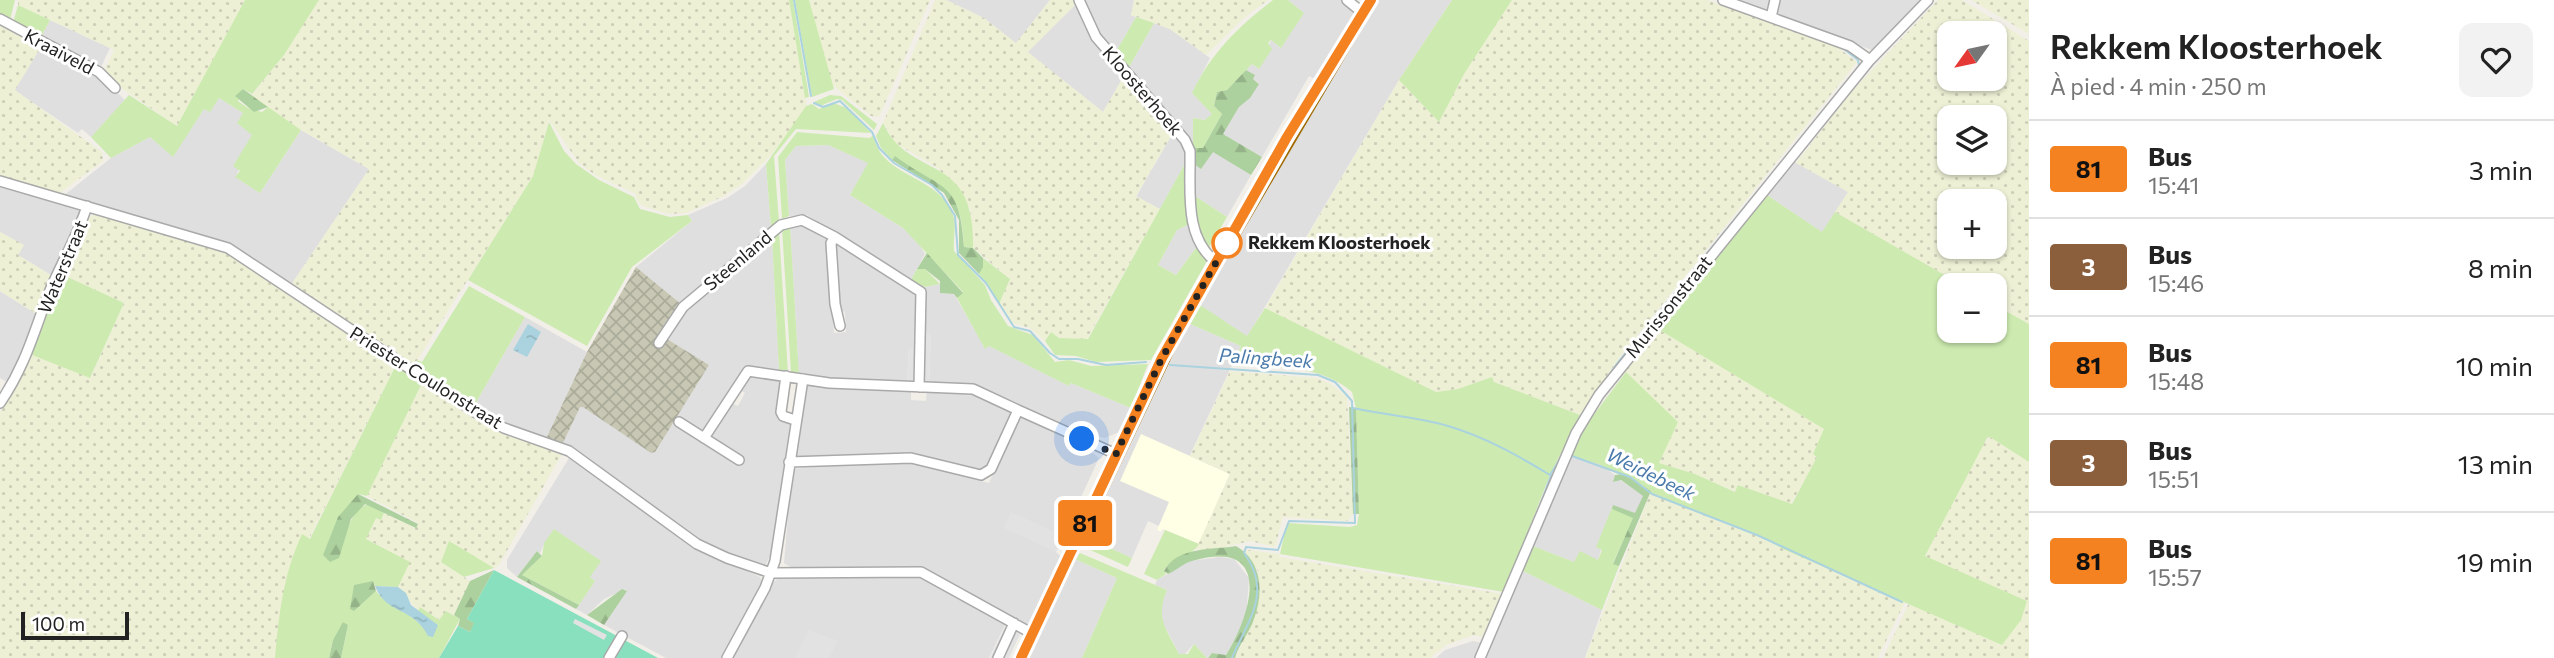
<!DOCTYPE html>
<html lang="fr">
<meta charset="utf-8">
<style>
body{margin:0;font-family:Commissioner,sans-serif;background:#f2f2f2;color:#222;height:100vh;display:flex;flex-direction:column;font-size:26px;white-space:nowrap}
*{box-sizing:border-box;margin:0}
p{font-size:23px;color:#767676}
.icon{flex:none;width:38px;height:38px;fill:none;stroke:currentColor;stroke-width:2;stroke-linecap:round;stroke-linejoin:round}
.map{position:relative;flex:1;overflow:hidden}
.sheet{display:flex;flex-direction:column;background:#fff;width:525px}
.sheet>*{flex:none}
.badge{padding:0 14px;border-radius:5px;font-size:24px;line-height:46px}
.needle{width:46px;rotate:237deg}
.controls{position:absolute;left:1937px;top:21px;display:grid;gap:14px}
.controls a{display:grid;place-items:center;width:70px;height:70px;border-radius:14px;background:#fff;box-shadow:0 2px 5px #0004;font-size:35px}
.scale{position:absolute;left:21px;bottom:18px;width:108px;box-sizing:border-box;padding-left:7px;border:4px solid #222;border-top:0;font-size:19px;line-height:24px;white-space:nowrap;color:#222;-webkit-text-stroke:5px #fff;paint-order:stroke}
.you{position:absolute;width:35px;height:35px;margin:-18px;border:5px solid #fff;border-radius:50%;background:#1a73e8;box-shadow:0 0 0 10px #1a73e833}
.map>.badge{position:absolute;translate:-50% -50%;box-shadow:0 0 0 4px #fff}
.round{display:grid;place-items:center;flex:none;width:74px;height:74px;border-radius:14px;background:#f2f2f2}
.overview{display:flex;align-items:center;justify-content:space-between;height:119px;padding:0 21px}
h1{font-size:33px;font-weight:600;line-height:52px}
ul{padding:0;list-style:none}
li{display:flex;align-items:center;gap:21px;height:98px;padding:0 21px;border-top:2px solid #e0e0e0}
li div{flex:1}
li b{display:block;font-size:26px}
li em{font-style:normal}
li .badge{min-width:77px;font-weight:700;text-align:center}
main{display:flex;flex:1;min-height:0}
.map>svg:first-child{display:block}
</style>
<main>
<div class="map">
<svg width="2029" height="658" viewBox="0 0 2029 658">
<defs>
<pattern id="construction-cross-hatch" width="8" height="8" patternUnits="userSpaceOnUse" patternTransform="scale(1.75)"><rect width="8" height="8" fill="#c7c7b4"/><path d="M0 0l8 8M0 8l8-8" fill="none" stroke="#abab9a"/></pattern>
<pattern id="farmland-dots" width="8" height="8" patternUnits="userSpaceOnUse" patternTransform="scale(1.75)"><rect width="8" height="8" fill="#eef0d5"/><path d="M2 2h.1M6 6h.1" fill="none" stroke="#ccceb7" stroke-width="1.8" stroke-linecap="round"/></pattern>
<pattern id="forest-firs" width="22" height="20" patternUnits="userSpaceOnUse" patternTransform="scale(1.75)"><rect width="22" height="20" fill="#add19e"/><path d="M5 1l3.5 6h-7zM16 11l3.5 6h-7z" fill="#95b388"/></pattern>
<pattern id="water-ripples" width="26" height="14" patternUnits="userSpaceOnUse" patternTransform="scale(1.75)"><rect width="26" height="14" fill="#aad3df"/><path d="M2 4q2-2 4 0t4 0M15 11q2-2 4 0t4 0" fill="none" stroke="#92b5bf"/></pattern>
</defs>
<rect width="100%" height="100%" fill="#f2efe9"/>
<path fill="#e0dfdf" d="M946 0H1050L1016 44 984 18Z
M1081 0H1134L1131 15 1136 17 1114 55 1105 46Z
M1288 0H1344L1356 12 1316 80 1309 76 1262 157 1223 134 1239 107 1259 83 1253 79 1254 75 1246 70 1252 64 1259 69 1271 40 1281 48 1303 13Z
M1377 0H1452L1399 80 1247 337 1200 306 1262 191Z
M1731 0H1773L1768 13Z
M1776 0H1923L1872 50 1776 15Z
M1077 3 1125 74 1103 112 1027 52Z
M50 20 110 48 100 69 40 39Z
M1154 23 1170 29 1210 58 1192 93 1213 114 1205 120 1193 118V148L1128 69Z
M42 45 97 73 125 100 91 137 82 129 78 133 14 90Z
M219 98 243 113 252 135 236 177 260 193 301 130 369 169 291 285 222 242 63 196 111 158 150 137 173 156 204 109Z
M1174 131 1180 136 1188 158 1160 209 1136 197Z
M828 145 869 163 850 195 903 228 918 242 925 254 911 280 807 215 789 216 785 160 796 146Z
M1213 151 1251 175 1227 217 1195 196 1194 164Z
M1793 161 1849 192 1823 233 1767 195Z
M766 164 771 227 681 304 636 267 692 221 688 215 727 198 745 186Z
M0 186 78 208 81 212 54 277 18 255 23 245 0 232Z
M800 223 825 235 828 240 834 333 846 332 845 313 837 304 836 245 840 244 918 295 917 348H909L907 384 830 380 799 375 790 225Z
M1189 224 1196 248 1176 275 1158 265 1177 230Z
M772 237 779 371 746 368 705 432H698L676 418 709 365 667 339 681 313Z
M940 284V293L954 294 985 348 989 346 1069 386 1071 383 1131 408 1119 432 1105 438 1085 433 976 385 929 384 931 334 923 333 925 287Z
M0 291 38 315 9 383 0 378Z
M525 317 587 352 546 439 501 423 474 406Z
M1190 324 1241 346 1190 455 1230 474 1199 544 1163 529 1161 532 1157 530 1159 526 1148 521 1132 558 1092 540 1088 549 1081 547 1152 393Z
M752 374 780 379 777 419 790 423 771 554 765 566 700 543 625 485 562 445 580 406 584 407 651 453 674 422 740 464 743 457 711 437 731 403 738 406 745 393 738 389Z
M808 384 911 389V400L926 401 927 389 969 391 1011 412 988 464 981 471 913 455 799 458 795 457Z
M1021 416 1089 450 1099 458 1056 552 1063 558 1029 627 924 568H792L784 563 792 469 868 462 913 463 989 483 1017 418Z
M1569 456 1599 464 1615 475 1614 482 1620 480 1644 496 1636 514 1613 506 1598 561 1574 562 1533 546Z
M569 458 692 547 760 577 763 585 723 658H666L604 625 626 589 604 599 587 615 576 609 595 581 544 544 540 553 537 551 517 577 507 568V560Z
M1220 557 1234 559 1249 578 1246 618 1226 655 1212 653 1207 658 1194 644 1183 656 1179 654 1163 623 1160 607 1167 590 1155 585 1157 580 1190 561Z
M1075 559 1117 578 1082 658H1029Z
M1523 571 1602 610 1585 658H1484Z
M915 575 1006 623 989 658H731L769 587 779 577Z
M1473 641 1483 643 1477 658H1436L1445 650Z"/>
<path fill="#ffffe5" d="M1141 434 1230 474 1199 544 1163 529 1161 532 1157 530 1169 502 1120 481Z"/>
<path fill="url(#construction-cross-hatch)" d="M636 267 681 304 654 343 662 347 667 339 709 365 655 452 651 453 583 407H580L562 445 546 439 587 352Z"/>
<path fill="url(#farmland-dots)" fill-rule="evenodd" d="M18 0H245L177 126 111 81 105 69 114 50 18 5Z
M319 0H789L807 109 772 154 742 184 724 196 686 213 668 214 643 206 637 201 636 194 595 175 579 163 549 120 534 174 413 367 291 285 369 169 301 130 251 96 284 55Z
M809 0H930L879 117 871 116 831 84Z
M935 0H946L984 18 1016 43 1050 0H1076L1077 3 1028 52 1103 112 1125 74 1174 131 1136 196 1160 209 1087 339 1059 338 1051 332 1045 341 1030 328 1012 323 999 304 1010 279 973 248 970 208 938 168 895 143 883 123Z
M1134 0H1268L1244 18 1206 55 1170 29 1131 15Z
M1512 0H1707L1836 46 1857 62 1620 357 1580 415 1494 382 1492 377 1458 389 1436 392 1265 308 1399 80 1439 122 1464 72Z
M1938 0H1962L2029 41V324L1995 305V285H1962L1835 212 1848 192 1796 163 1853 90ZM1950 33H1995V79H1950ZM1950 117H1995V163H1950ZM1950 201H1995V247H1950Z
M1971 0H2029V34Z
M0 21 42 45 15 90 102 152 103 161 60 193 0 177Z
M99 212 224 250 396 365 309 539 302 535 278 629 275 658H0V413L32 355 91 377 124 303 61 274 88 218Z
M0 232 24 245 18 255 54 277 38 315 0 291Z
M1658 329 1825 429 1813 453 1818 456 1791 504 1738 485 1736 492 1695 474 1658 463 1626 372 1621 375Z
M1230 371 1316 378 1331 384 1347 397 1353 514 1347 521 1283 517 1275 547 1250 541 1208 551 1196 549 1230 474 1190 456Z
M423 381 562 454 499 565 494 568 449 542 441 562 470 581 454 615 446 611 440 620 420 608 418 611 398 587 409 562 365 538 376 518 381 520 384 513 415 528 418 523 367 496Z
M1990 437 2029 462V658H1883L1909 603 2002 645 2027 601 1925 557 1977 452Z
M1650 494 1757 534 1905 602 1878 658H1585Z
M1248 550 1280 554 1279 557 1503 594 1482 637 1474 635 1446 645 1430 658H1235L1254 619 1258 571 1245 551Z"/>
<path fill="#cdebb0" d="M0 0H15L10 20 0 17Z
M245 0H319L284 55 252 94 243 89 238 101 248 108 262 112 268 107 301 130 260 193 235 177 240 171 233 166 252 135 237 123 243 113 219 98 210 112 204 109 173 157 150 137 111 158 91 137 129 95 177 126Z
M789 0H793L809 97 805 98Z
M795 0H809L834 89 812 97Z
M1273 0H1288L1304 13 1281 48 1271 40 1268 43 1272 49 1259 69 1252 64 1227 90 1217 92 1214 106 1222 114 1203 148H1193V118L1205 120 1212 114 1192 93C1211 53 1238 27 1273 0Z
M1452 0H1512L1464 74 1439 122 1399 80Z
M18 5 50 20 40 39 13 23Z
M1136 17 1154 23 1128 69 1114 55Z
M830 95 841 96 877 124 874 130 842 100 837 99 820 106 814 102Z
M833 103 847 108 871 133 796 129 774 156 779 222 771 227 766 164 806 106 812 104 819 109Z
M549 122 564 151 576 164 599 180 634 197 640 209 670 217 688 215 692 221 632 267 587 346 468 280 533 176Z
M883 123C909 181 976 150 973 248L964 247C962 183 940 189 895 157L892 160 881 148 876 136Z
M797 132 869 138 874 135C878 177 944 176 954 218 956 228 953 241 954 251L985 285 991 300 1008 326 1033 335 1055 362 1069 360 1091 366 1148 364 1131 408 1071 383 1069 386 989 346 985 349 957 298 963 292 903 228 850 195 868 163 828 145 796 146 785 160 789 216 782 219 778 157Z
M1188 158 1189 224 1177 230 1158 265 1176 275 1196 248 1207 261 1151 360 1096 362 1076 356 1055 355 1045 341 1051 332 1059 338 1088 339Z
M1767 195 1822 232 1835 212 1962 285H1950V331H1995V305L2029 324V462L1990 437 1987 438 1925 556 2027 601 2021 620 2002 645 1783 549 1757 534 1650 494V491L1599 464 1569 456 1589 421 1626 372 1678 422 1659 463 1695 474 1735 492 1738 485 1792 504 1817 457 1813 454 1824 429 1658 329Z
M1195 196 1227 217 1207 251 1196 224Z
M790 225 799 375 791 373 782 228Z
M779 231 788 372 779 371 772 237Z
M983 258 1010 279 999 304 979 274Z
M917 269H925L940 284 925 287 911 280Z
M61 274 124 303 90 378 32 355Z
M469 286 525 317 474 406 413 367 418 360 422 362Z
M1200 305 1247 336 1265 308 1436 392 1458 389 1492 377 1494 382 1580 415 1550 475 1504 592 1280 554 1287 523 1350 527 1357 525 1359 514 1356 408 1352 392C1318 363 1274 368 1232 366L1241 346 1190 324Z
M396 365 423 381 367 496 358 494 339 558C345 541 349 508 369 504L384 513 381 520 376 518 366 539 410 562 398 587 375 586 373 581 355 610 376 591C393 612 409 609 426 631L438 625 418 611 420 607 439 620 446 611 460 619 439 658H341L348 625 333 640 329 658H275C279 614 283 575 302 534L310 539Z
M1613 505 1612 509 1634 517 1613 563 1619 566 1602 610 1523 571 1533 546 1574 562 1580 551 1598 560 1602 550 1596 547Z
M554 529 601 561 590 577 595 581 579 605 522 575 542 556 544 543Z
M1165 530 1199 544C1192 557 1172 557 1164 570L1166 574 1157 580 1144 574Z
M1092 540 1132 558 1128 567 1088 549Z
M449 541 494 568 464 577 441 562Z
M1080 553 1167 590C1155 618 1166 629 1179 654H1188L1194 644 1207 658H1082L1117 578 1075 559Z"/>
<path fill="url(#forest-firs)" d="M1246 70 1255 75 1253 79 1259 84 1250 98 1239 107 1223 134 1262 157 1251 175 1213 152 1201 169 1194 164 1193 148H1203L1222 114 1214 106 1217 92 1227 90Z
M243 89 268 107 254 112 235 96Z
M895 156C942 191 960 179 964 247L973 248 983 258V267L979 274 959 253V220L944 193 892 160Z
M927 253 963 293 957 298 954 294 940 293V281L925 269H917Z
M1349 407 1356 408 1359 514H1353Z
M1623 474 1651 491 1619 566 1613 564 1633 518 1612 509 1613 505 1635 513 1643 496 1621 480 1613 482 1615 475Z
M358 494 418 524 416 528 365 504 351 519 339 558 330 562 323 555 338 517Z
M1236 546C1262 561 1264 592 1254 619 1250 632 1239 644 1235 658H1208L1212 653 1226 655C1252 613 1274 537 1192 561 1184 563 1177 570 1168 574L1164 571C1177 546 1213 550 1236 546Z
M537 551 542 556 522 575 579 605 576 609 517 577Z
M494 570 467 619 475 623 470 632 458 626 460 619 454 615 470 581Z
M373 581 376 591 354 611 350 609 354 585Z
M622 589 627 591 604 625 587 615Z
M343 622 348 625 341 658H329L333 640Z"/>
<path fill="#88e0be" d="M494 570 658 658H439L458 626 470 632 474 623 467 619Z"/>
<path fill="#e2e2e2" d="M923 333 931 334 929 384 922 380 907 384 909 348H923Z
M1011 512 1064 536 1056 552 1004 528Z
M575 619 607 635 604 640 573 623Z
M1005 627 1020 634 1009 658H990Z
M809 630 838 641 829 658H795Z"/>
<path fill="url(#water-ripples)" d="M528 324 541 332 527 357 513 350Z
M375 586 398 587 406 593 411 605 438 625 433 637 428 636C413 606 386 615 375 586Z"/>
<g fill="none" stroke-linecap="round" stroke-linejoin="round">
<path stroke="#aad3df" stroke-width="2" d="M794 0 811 96
M814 103 823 107 840 101 872 132 879 148 894 163 932 185 942 195 955 216 958 255 986 283 1014 327 1030 331 1050 353 1059 359H1078L1106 365 1146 362
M1170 365 1318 375 1335 382 1352 401 1355 523 1289 521 1278 550 1246 547 1244 553C1273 592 1248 620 1232 658
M1353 408C1384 415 1417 417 1448 426 1485 437 1517 455 1550 475L1563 454
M1578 421 1616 365 1854 73 1859 66 1858 60 1844 49
M1572 456 1630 477 1652 494 1757 535 1902 602
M1537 514 1551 475"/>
<g stroke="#a9a9a9" stroke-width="12">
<path id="minor" d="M1079 0 1096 37 1185 140 1190 151C1191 188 1183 237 1216 262
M1347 0 1363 13
M1723 0 1850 46 1870 60
M1771 17 1775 0
M0 19 99 72 115 88
M0 181 228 248 478 414 504 428 569 451 697 544 727 558 771 573 921 572 1033 634
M835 237 831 243 835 304 840 326
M659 343 683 307 781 225 802 220 835 237 921 292 919 387
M786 376 781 412 783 416 795 420
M0 403C25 366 33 335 48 295 60 265 77 238 87 206
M679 422 739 460
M704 438 748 371 829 383 973 389 1018 410
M789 462 911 458 981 475 991 469 1018 410 1116 454
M609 658 622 636
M727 658 765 588 775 561 803 379
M998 658 1014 623
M1480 658 1576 433 1599 395 1870 60 1928 0"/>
</g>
<g stroke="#a06b00" stroke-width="14">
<path id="major" d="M1021 658 1178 328 1371 0"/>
</g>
<use href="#minor" stroke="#fff" stroke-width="9"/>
<use href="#major" stroke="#fcd6a4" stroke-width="10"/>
</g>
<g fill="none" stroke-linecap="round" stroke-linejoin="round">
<g stroke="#fff" stroke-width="16">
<path id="line" d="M1021 658 1162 358 1287 137 1371 0"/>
</g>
<use href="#line" stroke="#f58220" stroke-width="10"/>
<path stroke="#222" stroke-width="7" stroke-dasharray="0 12.6" d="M1082 439 1116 454 1162 358 1227 243"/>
</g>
<circle fill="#fff" stroke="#f58220" stroke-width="3.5" cx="1227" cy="243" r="14"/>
<g text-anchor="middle" stroke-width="6" stroke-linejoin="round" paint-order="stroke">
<g font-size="18" fill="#222" stroke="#fff">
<text transform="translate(59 52) rotate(28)" y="6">Kraaiveld</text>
<text transform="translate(1142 91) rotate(49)" y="6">Kloosterhoek</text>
<text transform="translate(738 261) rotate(-40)" y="6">Steenland</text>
<text transform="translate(63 267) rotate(-67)" y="6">Waterstraat</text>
<text transform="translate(1669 307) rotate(-51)" y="6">Murissonstraat</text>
<text transform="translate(426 378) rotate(32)" y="6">Priester Coulonstraat</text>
</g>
<g font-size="18" font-weight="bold" fill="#222" stroke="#fff" text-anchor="start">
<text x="1248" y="249">Rekkem Kloosterhoek</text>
</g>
<g font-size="19" font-style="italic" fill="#4a7aab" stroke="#fff">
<text transform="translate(1266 358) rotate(4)" y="7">Palingbeek</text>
<text transform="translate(1651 474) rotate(26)" y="7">Weidebeek</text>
</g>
</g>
</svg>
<div class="controls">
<a><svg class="needle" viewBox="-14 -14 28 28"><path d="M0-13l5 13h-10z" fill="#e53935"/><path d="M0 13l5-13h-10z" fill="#767676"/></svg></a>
<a><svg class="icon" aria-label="layers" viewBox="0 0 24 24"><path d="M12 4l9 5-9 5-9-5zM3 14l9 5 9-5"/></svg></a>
<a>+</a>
<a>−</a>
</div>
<div class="scale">100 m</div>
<div class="you" style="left:1082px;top:439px"></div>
<b class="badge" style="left:1085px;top:523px;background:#f58220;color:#111">81</b>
</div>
<section class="sheet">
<div class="overview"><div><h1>Rekkem Kloosterhoek</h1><p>À pied · 4 min · 250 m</p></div><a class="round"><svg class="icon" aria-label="heart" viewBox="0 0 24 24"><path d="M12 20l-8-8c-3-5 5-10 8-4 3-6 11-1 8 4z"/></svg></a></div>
<ul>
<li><span class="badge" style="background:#f58220;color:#111">81</span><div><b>Bus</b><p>15:41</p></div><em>3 min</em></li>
<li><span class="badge" style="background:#8b5e3c;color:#fff">3</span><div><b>Bus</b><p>15:46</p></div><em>8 min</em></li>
<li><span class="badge" style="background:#f58220;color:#111">81</span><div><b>Bus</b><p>15:48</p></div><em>10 min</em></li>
<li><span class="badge" style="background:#8b5e3c;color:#fff">3</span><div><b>Bus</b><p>15:51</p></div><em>13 min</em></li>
<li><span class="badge" style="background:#f58220;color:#111">81</span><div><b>Bus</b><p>15:57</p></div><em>19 min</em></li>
</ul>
</section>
</main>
